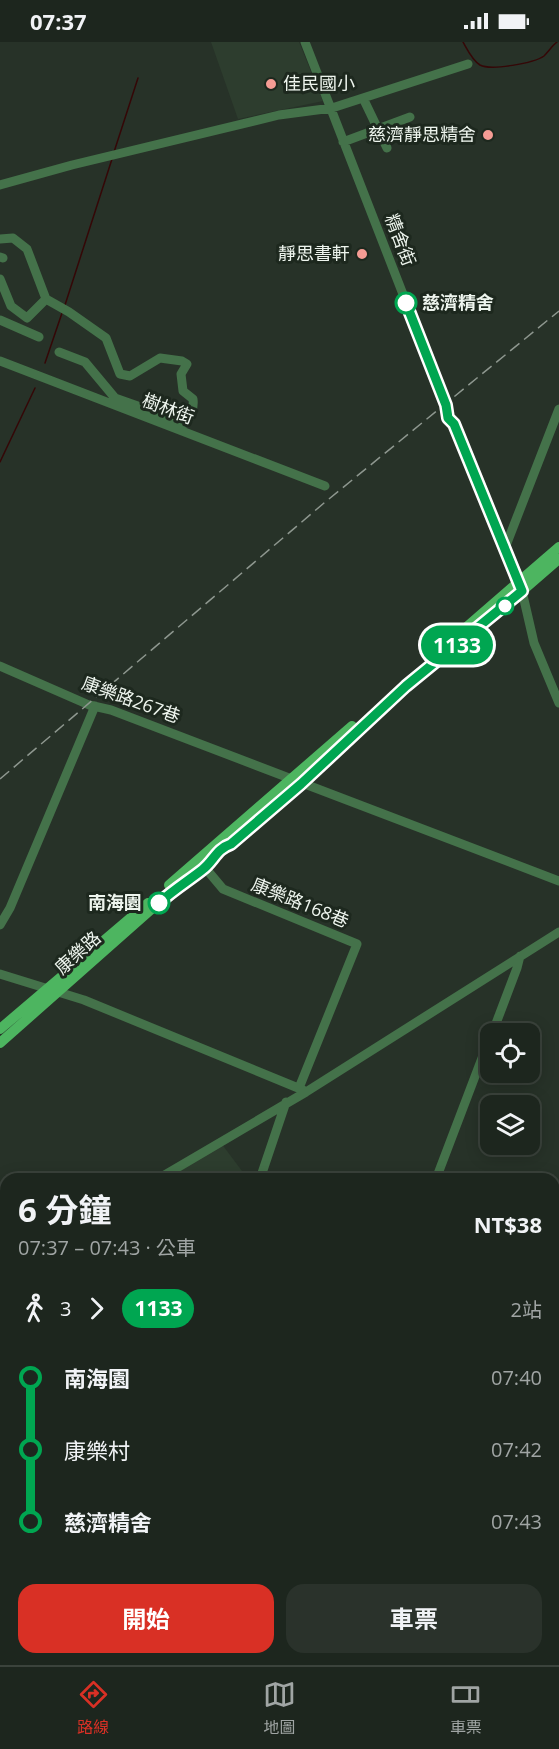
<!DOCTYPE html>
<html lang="zh-TW">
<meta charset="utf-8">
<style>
body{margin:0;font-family:"Open Sans","Noto Sans TC",sans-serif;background:#2a322b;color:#f1f3f6;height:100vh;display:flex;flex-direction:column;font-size:22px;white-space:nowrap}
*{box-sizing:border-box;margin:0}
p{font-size:20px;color:#a0a5a4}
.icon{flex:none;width:33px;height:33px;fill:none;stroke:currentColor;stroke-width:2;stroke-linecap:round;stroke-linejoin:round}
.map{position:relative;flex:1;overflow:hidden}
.sheet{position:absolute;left:0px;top:1131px;width:560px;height:492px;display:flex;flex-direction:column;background:#1d261e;border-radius:18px 18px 0 0;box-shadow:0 3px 15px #0003,0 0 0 2px #3b433c}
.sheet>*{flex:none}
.badge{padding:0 12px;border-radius:20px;font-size:21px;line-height:39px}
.buttons{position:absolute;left:480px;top:981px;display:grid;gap:12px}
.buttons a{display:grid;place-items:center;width:60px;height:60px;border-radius:12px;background:#1d261e;box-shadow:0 3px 15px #0003,0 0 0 2px #3b433c;font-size:30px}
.map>.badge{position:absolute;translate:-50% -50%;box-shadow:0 0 0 3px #fff}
.legs{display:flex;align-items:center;gap:9px;height:66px;padding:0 18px;font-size:20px}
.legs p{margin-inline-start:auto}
.head{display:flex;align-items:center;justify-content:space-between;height:102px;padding:0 18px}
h1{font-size:33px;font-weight:700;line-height:45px}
.button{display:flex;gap:12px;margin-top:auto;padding:12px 18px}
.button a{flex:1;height:69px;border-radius:18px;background:#d93025;color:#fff;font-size:24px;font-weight:700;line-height:69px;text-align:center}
.button a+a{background:#2a322b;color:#f1f3f6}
ul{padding:0 18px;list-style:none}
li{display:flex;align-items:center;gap:21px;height:72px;font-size:22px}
li i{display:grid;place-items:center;width:9px;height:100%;margin:0 8px;background:currentColor}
li i::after{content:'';width:15px;height:15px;margin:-8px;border:4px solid;border-radius:50%;background:#1d261e}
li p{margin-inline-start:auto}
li:first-child i{background:linear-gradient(#0000 50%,currentColor 0)}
li:last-child i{background:linear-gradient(currentColor 50%,#0000 0)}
.status{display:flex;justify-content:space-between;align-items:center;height:42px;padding:0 30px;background:#1d261e;direction:ltr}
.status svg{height:16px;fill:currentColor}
.dock{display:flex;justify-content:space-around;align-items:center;height:84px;border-top:2px solid #3b433c;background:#1d261e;font-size:16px;color:#a0a5a4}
.dock a{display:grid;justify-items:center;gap:3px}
.dock .selected{color:#d93025}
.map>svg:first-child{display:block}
</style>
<div class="status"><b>07:37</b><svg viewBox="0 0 49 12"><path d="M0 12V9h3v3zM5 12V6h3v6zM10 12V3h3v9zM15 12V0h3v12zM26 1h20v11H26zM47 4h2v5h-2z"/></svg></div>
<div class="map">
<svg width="559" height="1623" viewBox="0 0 559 1623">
<rect width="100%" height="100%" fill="#273228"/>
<path fill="#2d3d2e" d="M211 0H299L323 59 238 77Z
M221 1101 248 1137H168Z
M0 1548 6 1551V1617H73L70 1623H0Z"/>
<path fill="#a44843" d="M554 1551H559V1623H540L543 1617H554Z"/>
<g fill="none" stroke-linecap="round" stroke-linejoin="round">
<path stroke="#350707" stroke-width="1.5" d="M463 0C467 7 472 18 480 23 491 29 534 21 544 14 548 10 552 4 557 0
M114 110 138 36
M65 263 112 117
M45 321 62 271
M0 420 35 346"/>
<path stroke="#44724a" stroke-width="9" d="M305 0 446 363 448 376 454 382 522 549 534 601 559 661
M363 56 387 106
M343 100 410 75
M0 143 72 123 279 73 332 66 468 22
M0 197 13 196 27 207 46 257
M0 215 3 216
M0 237 11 264 27 276 46 257 69 270 106 296 120 332 130 334 160 316 182 319 187 322 181 332 183 349 193 357C194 365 191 374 186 381L115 356 85 320 59 310
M0 278 39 295
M0 319 325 444
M505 506 559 367
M0 624 89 663 111 668 559 839
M202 822 223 847 357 902 299 1046
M0 883 10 866 95 664
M0 932 84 958 303 1048
M492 992 517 926 520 914
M158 1137 306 1050 559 890
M260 1137 286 1060
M436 1137 490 995
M0 1241 6 1237
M0 1280 6 1275
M554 1294 559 1280
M554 1535H559
M74 1623 76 1617"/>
<path stroke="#4db560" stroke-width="10" d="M432 615 559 505
M169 843 352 684
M0 987 148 861
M0 1001 173 848 205 826 222 805 231 802 301 742 406 644 477 588 559 517"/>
<path stroke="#8e978f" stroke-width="1.5" stroke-dasharray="12 6" stroke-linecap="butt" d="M0 737 324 461 559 269"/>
</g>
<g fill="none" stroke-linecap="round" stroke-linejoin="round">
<g stroke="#fff" stroke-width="14">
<path id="line-1" d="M159 861C173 848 188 839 202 828 214 819 216 807 231 802L301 742 406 644 522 549 454 382 448 376 446 363 406 261"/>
</g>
<use href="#line-1" stroke="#00a651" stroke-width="9"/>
</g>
<g fill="#f59c94" stroke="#1d281e" stroke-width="2">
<circle cx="271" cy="42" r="6"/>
<circle cx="488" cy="93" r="6"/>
<circle cx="362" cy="212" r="6"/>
</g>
<g fill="#fff" stroke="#00a651" stroke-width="3">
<circle cx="406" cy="261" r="10"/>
<circle cx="505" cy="564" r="8"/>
<circle cx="159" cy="861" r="10"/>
</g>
<g text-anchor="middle" stroke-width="6" stroke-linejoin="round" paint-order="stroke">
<g font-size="18" fill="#eef5ee" stroke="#1d281e" text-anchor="end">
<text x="283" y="48" text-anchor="start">佳民國小</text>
<text x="476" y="99">慈濟靜思精舍</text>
<text x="350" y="218">靜思書軒</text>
</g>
<g font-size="18" fill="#eef5ee" stroke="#1d281e">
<text transform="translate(400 198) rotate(69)" y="6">精舍街</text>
<text transform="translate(168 367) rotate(21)" y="6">樹林街</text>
<text transform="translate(131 658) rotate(20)" y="6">康樂路267巷</text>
<text transform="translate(300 861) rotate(22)" y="6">康樂路168巷</text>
<text transform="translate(78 911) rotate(-42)" y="6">康樂路</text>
</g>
<g font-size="18" font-weight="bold" fill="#eef5ee" stroke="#1d281e" text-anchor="start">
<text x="422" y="267">慈濟精舍</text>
<text x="142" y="867" text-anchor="end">南海園</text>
</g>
</g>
</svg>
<div class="buttons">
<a><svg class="icon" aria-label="locate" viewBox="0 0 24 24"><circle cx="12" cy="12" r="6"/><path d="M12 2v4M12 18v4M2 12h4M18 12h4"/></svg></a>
<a><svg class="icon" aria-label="layers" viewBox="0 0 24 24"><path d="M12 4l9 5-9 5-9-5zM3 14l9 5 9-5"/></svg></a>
</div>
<b class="badge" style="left:457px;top:603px;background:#00a651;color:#fff">1133</b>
<section class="sheet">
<div class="head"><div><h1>6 分鐘</h1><p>07:37 – 07:43 · 公車</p></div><b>NT$38</b></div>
<div class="legs"><svg class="icon" aria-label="walk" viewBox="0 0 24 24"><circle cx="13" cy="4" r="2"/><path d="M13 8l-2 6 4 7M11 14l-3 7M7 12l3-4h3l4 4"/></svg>3<svg class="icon" aria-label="forward" viewBox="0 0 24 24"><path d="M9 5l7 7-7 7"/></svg><b class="badge" style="background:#00a651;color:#fff">1133</b><p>2站</p></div>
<ul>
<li><i style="color:#00a651"></i><b>南海園</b><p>07:40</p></li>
<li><i style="color:#00a651"></i><span>康樂村</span><p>07:42</p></li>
<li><i style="color:#00a651"></i><b>慈濟精舍</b><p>07:43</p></li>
</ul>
<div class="button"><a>開始</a><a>車票</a></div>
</section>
</div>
<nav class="dock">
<a class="selected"><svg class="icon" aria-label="directions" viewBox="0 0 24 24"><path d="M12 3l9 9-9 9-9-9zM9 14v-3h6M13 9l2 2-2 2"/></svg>路線</a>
<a><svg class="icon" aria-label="map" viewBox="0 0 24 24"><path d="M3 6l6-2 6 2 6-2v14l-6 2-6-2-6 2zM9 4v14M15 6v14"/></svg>地圖</a>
<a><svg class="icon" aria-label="tickets" viewBox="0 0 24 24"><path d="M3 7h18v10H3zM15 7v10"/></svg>車票</a>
</nav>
